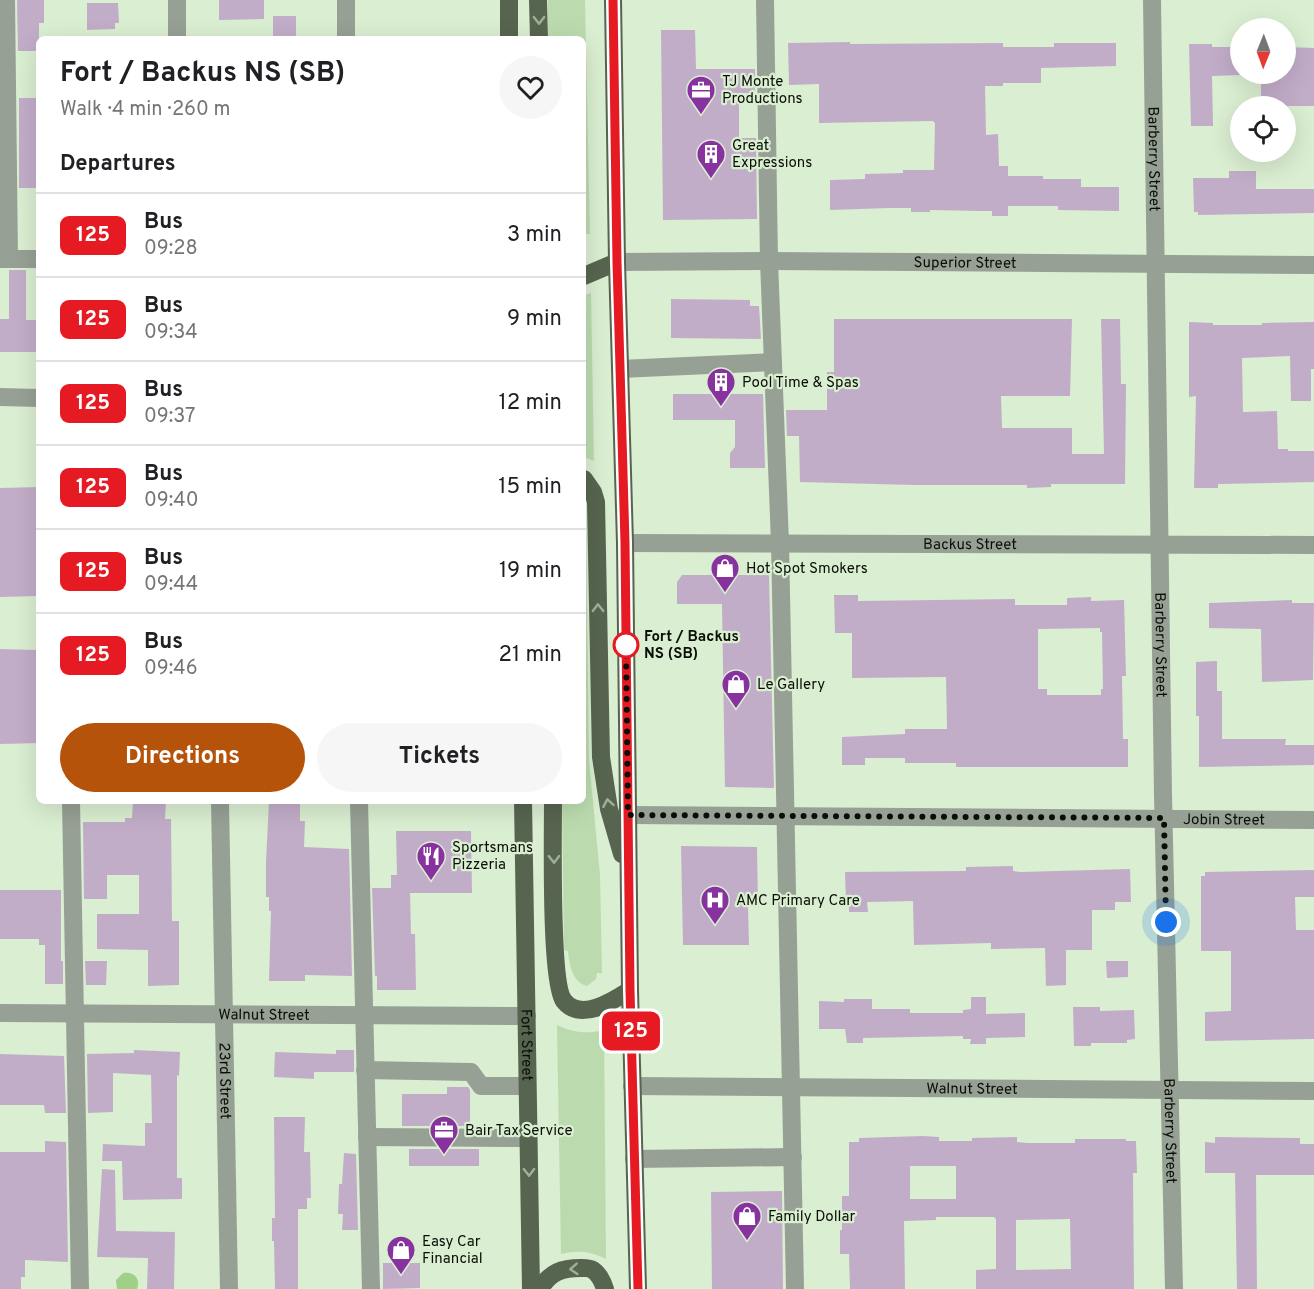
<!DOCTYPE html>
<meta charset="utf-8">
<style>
body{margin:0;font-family:Overpass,sans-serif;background:#f6f6f6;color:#202124;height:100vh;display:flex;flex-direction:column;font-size:22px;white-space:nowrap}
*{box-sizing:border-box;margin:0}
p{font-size:20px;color:#757577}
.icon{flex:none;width:33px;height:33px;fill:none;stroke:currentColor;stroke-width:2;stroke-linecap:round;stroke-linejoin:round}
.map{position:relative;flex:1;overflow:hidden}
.panel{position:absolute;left:36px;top:36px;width:550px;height:768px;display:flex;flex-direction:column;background:#fff;border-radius:9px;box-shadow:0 6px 24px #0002}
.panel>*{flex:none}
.badge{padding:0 12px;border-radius:9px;font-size:21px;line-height:39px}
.needle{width:39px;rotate:181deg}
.fabs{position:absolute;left:1230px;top:18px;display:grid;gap:12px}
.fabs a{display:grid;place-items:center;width:66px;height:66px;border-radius:50%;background:#fff;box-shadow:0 6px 24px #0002;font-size:30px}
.you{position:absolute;width:30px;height:30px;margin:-15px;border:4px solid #fff;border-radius:50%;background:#1a73e8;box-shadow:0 0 0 9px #1a73e833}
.map>.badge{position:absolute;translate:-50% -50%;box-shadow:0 0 0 3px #fff}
h2{padding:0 24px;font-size:22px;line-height:54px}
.round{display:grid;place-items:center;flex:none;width:63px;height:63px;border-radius:32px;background:#f6f6f6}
.overview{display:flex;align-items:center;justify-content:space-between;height:102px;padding:0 24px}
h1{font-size:28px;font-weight:700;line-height:45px}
.primary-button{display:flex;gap:12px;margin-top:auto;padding:12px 24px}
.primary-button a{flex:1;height:69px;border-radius:36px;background:#b45309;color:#fff;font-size:24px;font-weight:700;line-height:69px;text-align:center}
.primary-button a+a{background:#f6f6f6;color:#202124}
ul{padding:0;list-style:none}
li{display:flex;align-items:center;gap:18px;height:84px;padding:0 24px;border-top:2px solid #e0e0e0}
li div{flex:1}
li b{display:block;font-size:22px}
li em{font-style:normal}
li .badge{min-width:66px;font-weight:700;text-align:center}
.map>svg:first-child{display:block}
</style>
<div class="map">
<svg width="1314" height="1289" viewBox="0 0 1314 1289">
<rect width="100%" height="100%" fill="#daeed1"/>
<path fill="#bbdbae" d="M548 0H585L590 234H585L584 244V39H548Z
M591 293 594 461 584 457V295Z
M584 530H586L589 760 600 875 602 973H597L596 979 587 986C572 982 569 964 568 951L564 950 562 801H584Z
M557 1025C574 1033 586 1034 604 1030L606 1259C590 1251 578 1250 561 1254Z"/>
<path fill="#9ed087" d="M123 1273C134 1271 141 1279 137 1289H117L116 1280Z"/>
<path fill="#c2adc9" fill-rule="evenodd" d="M17 0H44V23H39V51H18Z
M219 0H264V19L219 20Z
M87 3H118L119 23H115V29L87 30Z
M273 16H296V38L273 39Z
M661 30H695L696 69H755V93H739V138H756L757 219 663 220Z
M850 42V44L1003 43V47H1054V43H1116V66L1041 68V83H1003V86H985L986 135 998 134 999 166H1008V176H1043V179H1081V187H1119V211L1058 210V206H1008V216H992V211H980L930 210V212H911V208H889L830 210V180L865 179V174L903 173V170H934L935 123 933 121 819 123V84L789 85 788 43Z
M1189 44H1212V47H1240V75L1212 76 1213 126H1191Z
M1286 47 1314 48V106H1261V74H1286Z
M19 98H39V188H19Z
M1229 171H1256V189H1314V213L1198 215V212H1194L1193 178H1229Z
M9 270H26V320H39V352H0V319H9Z
M671 299 750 300V306H759L761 339 671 338Z
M834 319H1072L1070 396H1001L1002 428H1072V454H1104L1101 319H1120L1121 384H1126L1125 484H1051V487L1027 488V485H914L800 482 799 436H787L786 410H827V372H834Z
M1189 322 1213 323V325H1262V323L1314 322V369H1311V401H1291L1290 356 1242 358 1243 412 1277 411 1278 449H1288V451H1314V482L1218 484V488H1194L1196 396 1189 397Z
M673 394H763L765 468H730V453L735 447V420H673Z
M39 487V596L0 597V488Z
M682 575H769L774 788 725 787 722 604H677V582Z
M834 595H858V601L1015 599V605H1067V598L1091 597V601L1124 600 1126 676H1122L1123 739H1128V767H956V763H905V758H865V765H842V737L905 734V729H947L946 677 852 678V633H835ZM1100 628V632H1102L1103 689H1101V695H1047V689H1038V629Z
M1292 600V603H1314L1313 680 1262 682 1261 629 1209 628V603Z
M0 649 39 650V743L0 744Z
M1217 661V691H1222V739H1286L1285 745H1314V765L1199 767V716H1196V662Z
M133 801H166L165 819H171L172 921H179V985L148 986V950L97 949V914H139V875H107V899H84L83 822H125V818H132Z
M269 801H300V821H305L304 847 349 849 352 976 305 975V981H269L271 911H269V897H266V861Z
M396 831H471L472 893H410L411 934H415L416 990H377V976H375L372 888H391V875H397Z
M681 846 757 847 758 906H748L749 945H683Z
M1013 866V871L1021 872 1130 869 1131 902H1115V910H1092V950H1066V985L1046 986 1045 948 991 949V943L914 945 913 901 869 902H867L868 912H849V903L846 902 845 872 966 871V867Z
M1314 870V897H1295L1296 930H1314V1039L1205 1041V1012L1231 1011V951H1201V876H1205V872Z
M0 890H61V961H63V984H45V945H39V939H0Z
M85 961H107L106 985H86Z
M1106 961H1128V977L1107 978Z
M971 997H986V1014L1025 1013V1037L986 1038V1044H970L971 1039H963V1036L863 1038V1043H847L845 1029H819V1001L844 1002V999H872V1009H910V1013H963V1010L971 1009Z
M1073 1007H1100V1011L1134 1010 1135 1039 1127 1040V1043H1091V1046H1074Z
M134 1050 180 1052 179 1076 177 1075V1178H182V1199L123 1200 122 1161H102L103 1144 145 1146V1123H152L151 1075 113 1073V1112L88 1113 87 1054 134 1053Z
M336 1050H354V1072H314V1079L274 1077 275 1052 336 1054Z
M0 1054 64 1056 66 1113H45L44 1105H0Z
M447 1087H468L470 1090V1126H402V1094H447Z
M274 1117H305L304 1152H310L311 1198H307V1209H298V1289H275L274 1241H272V1218H275Z
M923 1136 939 1137V1141H972V1138L1017 1137V1142L1027 1143H1075V1139H1126V1141H1136L1137 1173H1133L1134 1289H976V1270L996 1269V1219L994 1217H936V1220L904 1221 905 1289H850L849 1254H840V1230H842V1196H849V1142H859V1138ZM910 1166H956V1199H910ZM1070 1219 1071 1269 1016 1270V1220Z
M1215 1137 1300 1138V1144H1314V1175H1256L1257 1289H1237L1235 1173H1205V1142L1215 1143Z
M45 1141 66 1142 68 1262 25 1260V1277H21V1289H0V1152H45Z
M409 1149H479V1166H409Z
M344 1153 356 1154 358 1230H342L343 1214H338L339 1184H342Z
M102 1169 115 1170 116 1231 175 1232 174 1289H147L148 1258 97 1257Z
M782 1191 783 1289H712L711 1192Z
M383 1263H420V1288L383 1289Z"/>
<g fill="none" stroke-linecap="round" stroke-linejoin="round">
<g stroke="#97a094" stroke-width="18">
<path d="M6 0 9 259"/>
<path d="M177 0V39"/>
<path d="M346 0V39"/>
<path d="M765 0 769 261 780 543 795 1289"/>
<path id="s1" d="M1152 0 1163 795 1174 1289"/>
<path d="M0 259H39"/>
<path id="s2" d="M617 262 769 261 1314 265"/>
<path d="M620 369 773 362"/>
<path d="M0 397 39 398"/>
<path id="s3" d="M625 543 1314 545"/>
<path d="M71 801 80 1289"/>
<path id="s4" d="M220 801 229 1289"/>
<path d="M359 801 371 1289"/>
<path id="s5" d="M628 815 1314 820"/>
<path id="s6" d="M0 1013 527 1016"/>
<path d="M365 1070 471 1072 481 1086H527"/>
<path id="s7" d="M632 1086 1314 1091"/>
<path d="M367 1137 528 1138"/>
<path d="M634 1159 793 1157"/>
</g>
<g stroke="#576550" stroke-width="18">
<path d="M509 0V39"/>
<path d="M538 0 539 39"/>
<path d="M613 0 617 262 625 543 630 990 638 1289"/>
<path d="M584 276 617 262"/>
<path d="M584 479 593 492 596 502 601 757 609 809 622 854"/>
<path id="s8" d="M523 801 531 1289"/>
<path d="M553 801C553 832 550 984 564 1001 581 1022 613 1001 630 990"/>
<path d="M540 1289C550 1272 562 1268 581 1268 583 1268 590 1268 591 1269 598 1272 603 1282 605 1289"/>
</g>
</g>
<defs><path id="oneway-chevron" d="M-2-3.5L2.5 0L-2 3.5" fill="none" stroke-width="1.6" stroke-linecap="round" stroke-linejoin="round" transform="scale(1.5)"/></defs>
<g stroke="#9fb097">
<use href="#oneway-chevron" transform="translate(539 20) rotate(89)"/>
<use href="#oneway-chevron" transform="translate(598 608) rotate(-91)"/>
<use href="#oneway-chevron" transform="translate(608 803) rotate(-100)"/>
<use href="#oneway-chevron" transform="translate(554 859) rotate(89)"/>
<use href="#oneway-chevron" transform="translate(529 1172) rotate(89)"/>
<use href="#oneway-chevron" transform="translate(574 1269) rotate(176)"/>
</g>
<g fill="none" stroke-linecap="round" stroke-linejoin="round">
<g stroke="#fff" stroke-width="14">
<path id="line" d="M613 0 617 262 625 543 630 990 638 1289"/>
</g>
<use href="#line" stroke="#e51a23" stroke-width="9"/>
<path stroke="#090f06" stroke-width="6" stroke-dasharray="0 10.8" d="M626 645 628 815 1164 818 1166 922"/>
</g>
<defs>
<g id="office-pin" transform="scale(1.5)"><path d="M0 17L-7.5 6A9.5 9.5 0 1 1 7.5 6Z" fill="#87329f" stroke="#daeed1"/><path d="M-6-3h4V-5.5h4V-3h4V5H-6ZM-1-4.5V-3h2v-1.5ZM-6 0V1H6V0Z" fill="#fff"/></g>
<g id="building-pin" transform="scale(1.5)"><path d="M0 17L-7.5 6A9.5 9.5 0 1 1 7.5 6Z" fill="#87329f" stroke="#daeed1"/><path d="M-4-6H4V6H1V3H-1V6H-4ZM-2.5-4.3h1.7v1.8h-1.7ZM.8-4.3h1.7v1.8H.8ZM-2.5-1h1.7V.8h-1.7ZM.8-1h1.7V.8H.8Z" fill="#fff"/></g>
<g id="shop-pin" transform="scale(1.5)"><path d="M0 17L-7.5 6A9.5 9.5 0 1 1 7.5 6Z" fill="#87329f" stroke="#daeed1"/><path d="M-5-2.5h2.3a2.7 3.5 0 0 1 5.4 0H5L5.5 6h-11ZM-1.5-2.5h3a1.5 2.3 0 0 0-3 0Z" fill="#fff"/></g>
<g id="restaurant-pin" transform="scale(1.5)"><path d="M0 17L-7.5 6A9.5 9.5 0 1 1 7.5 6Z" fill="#87329f" stroke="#daeed1"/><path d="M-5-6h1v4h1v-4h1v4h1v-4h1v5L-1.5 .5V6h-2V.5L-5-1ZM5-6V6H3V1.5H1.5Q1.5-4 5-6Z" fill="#fff"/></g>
<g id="hospital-pin" transform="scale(1.5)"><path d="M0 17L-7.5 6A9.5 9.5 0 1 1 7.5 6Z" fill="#87329f" stroke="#daeed1"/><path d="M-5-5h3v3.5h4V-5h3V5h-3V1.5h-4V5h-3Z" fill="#fff"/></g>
</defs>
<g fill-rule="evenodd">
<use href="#office-pin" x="701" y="90"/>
<use href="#building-pin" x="711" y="154"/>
<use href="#building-pin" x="721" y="382"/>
<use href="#shop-pin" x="725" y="568"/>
<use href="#shop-pin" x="736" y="684"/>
<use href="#restaurant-pin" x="431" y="856"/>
<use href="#hospital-pin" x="715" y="900"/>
<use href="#office-pin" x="444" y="1130"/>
<use href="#shop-pin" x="747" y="1216"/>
<use href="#shop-pin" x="401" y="1250"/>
</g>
<circle fill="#fff" stroke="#e51a23" stroke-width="3" cx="626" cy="645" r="12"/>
<g text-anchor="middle" stroke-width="4.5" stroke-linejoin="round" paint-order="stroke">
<g font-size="15" fill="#090f06" stroke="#daeed1" text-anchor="start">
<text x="722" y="86">TJ Monte<tspan x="722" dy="17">Productions</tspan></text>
<text x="732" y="150">Great<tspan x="732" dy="17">Expressions</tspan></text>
<text x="742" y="387">Pool Time &amp; Spas</text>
<text x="746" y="573">Hot Spot Smokers</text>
<text x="757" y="689">Le Gallery</text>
<text x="452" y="852">Sportsmans<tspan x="452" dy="17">Pizzeria</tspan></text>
<text x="736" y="905">AMC Primary Care</text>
<text x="465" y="1135">Bair Tax Service</text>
<text x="768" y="1221">Family Dollar</text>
<text x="422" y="1246">Easy Car<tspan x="422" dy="17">Financial</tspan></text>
</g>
<g font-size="15" fill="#090f06" stroke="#daeed1">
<text dy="5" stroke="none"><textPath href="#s1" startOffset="159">Barberry Street</textPath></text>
<text dy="5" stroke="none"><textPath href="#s2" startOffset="348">Superior Street</textPath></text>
<text dy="5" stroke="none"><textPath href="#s3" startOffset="345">Backus Street</textPath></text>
<text dy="5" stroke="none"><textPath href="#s1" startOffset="645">Barberry Street</textPath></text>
<text dy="5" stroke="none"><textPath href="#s5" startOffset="596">Jobin Street</textPath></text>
<text dy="5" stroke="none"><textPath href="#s6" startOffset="264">Walnut Street</textPath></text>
<text dy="5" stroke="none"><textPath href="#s8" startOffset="244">Fort Street</textPath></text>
<text dy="5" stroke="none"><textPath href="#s4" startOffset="280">23rd Street</textPath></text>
<text dy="5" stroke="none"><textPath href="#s7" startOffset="340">Walnut Street</textPath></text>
<text dy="5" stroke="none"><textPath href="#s1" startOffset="1131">Barberry Street</textPath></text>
</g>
<g font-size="15" font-weight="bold" fill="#090f06" stroke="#daeed1" text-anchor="start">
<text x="644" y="641">Fort / Backus<tspan x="644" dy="17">NS (SB)</tspan></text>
</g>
</g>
</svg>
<div class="fabs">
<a><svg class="needle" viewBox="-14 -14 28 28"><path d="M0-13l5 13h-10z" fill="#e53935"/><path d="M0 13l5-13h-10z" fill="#757577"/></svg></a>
<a><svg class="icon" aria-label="locate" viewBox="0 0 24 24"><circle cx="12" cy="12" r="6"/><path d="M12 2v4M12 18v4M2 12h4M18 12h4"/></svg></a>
</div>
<div class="you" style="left:1166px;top:922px"></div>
<b class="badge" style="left:631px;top:1031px;background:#e51a23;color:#fff">125</b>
<section class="panel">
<div class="overview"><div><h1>Fort / Backus NS (SB)</h1><p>Walk · 4 min · 260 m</p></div><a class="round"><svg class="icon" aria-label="heart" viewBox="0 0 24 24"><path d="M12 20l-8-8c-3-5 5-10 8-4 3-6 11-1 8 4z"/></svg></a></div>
<h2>Departures</h2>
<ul>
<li><span class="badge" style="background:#e51a23;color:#fff">125</span><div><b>Bus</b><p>09:28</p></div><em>3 min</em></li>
<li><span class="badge" style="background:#e51a23;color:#fff">125</span><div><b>Bus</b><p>09:34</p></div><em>9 min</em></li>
<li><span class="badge" style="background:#e51a23;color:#fff">125</span><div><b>Bus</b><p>09:37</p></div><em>12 min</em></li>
<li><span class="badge" style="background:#e51a23;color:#fff">125</span><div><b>Bus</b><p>09:40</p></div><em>15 min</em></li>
<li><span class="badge" style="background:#e51a23;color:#fff">125</span><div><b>Bus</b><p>09:44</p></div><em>19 min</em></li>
<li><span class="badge" style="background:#e51a23;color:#fff">125</span><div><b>Bus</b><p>09:46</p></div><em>21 min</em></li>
</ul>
<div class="primary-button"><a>Directions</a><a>Tickets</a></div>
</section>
</div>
